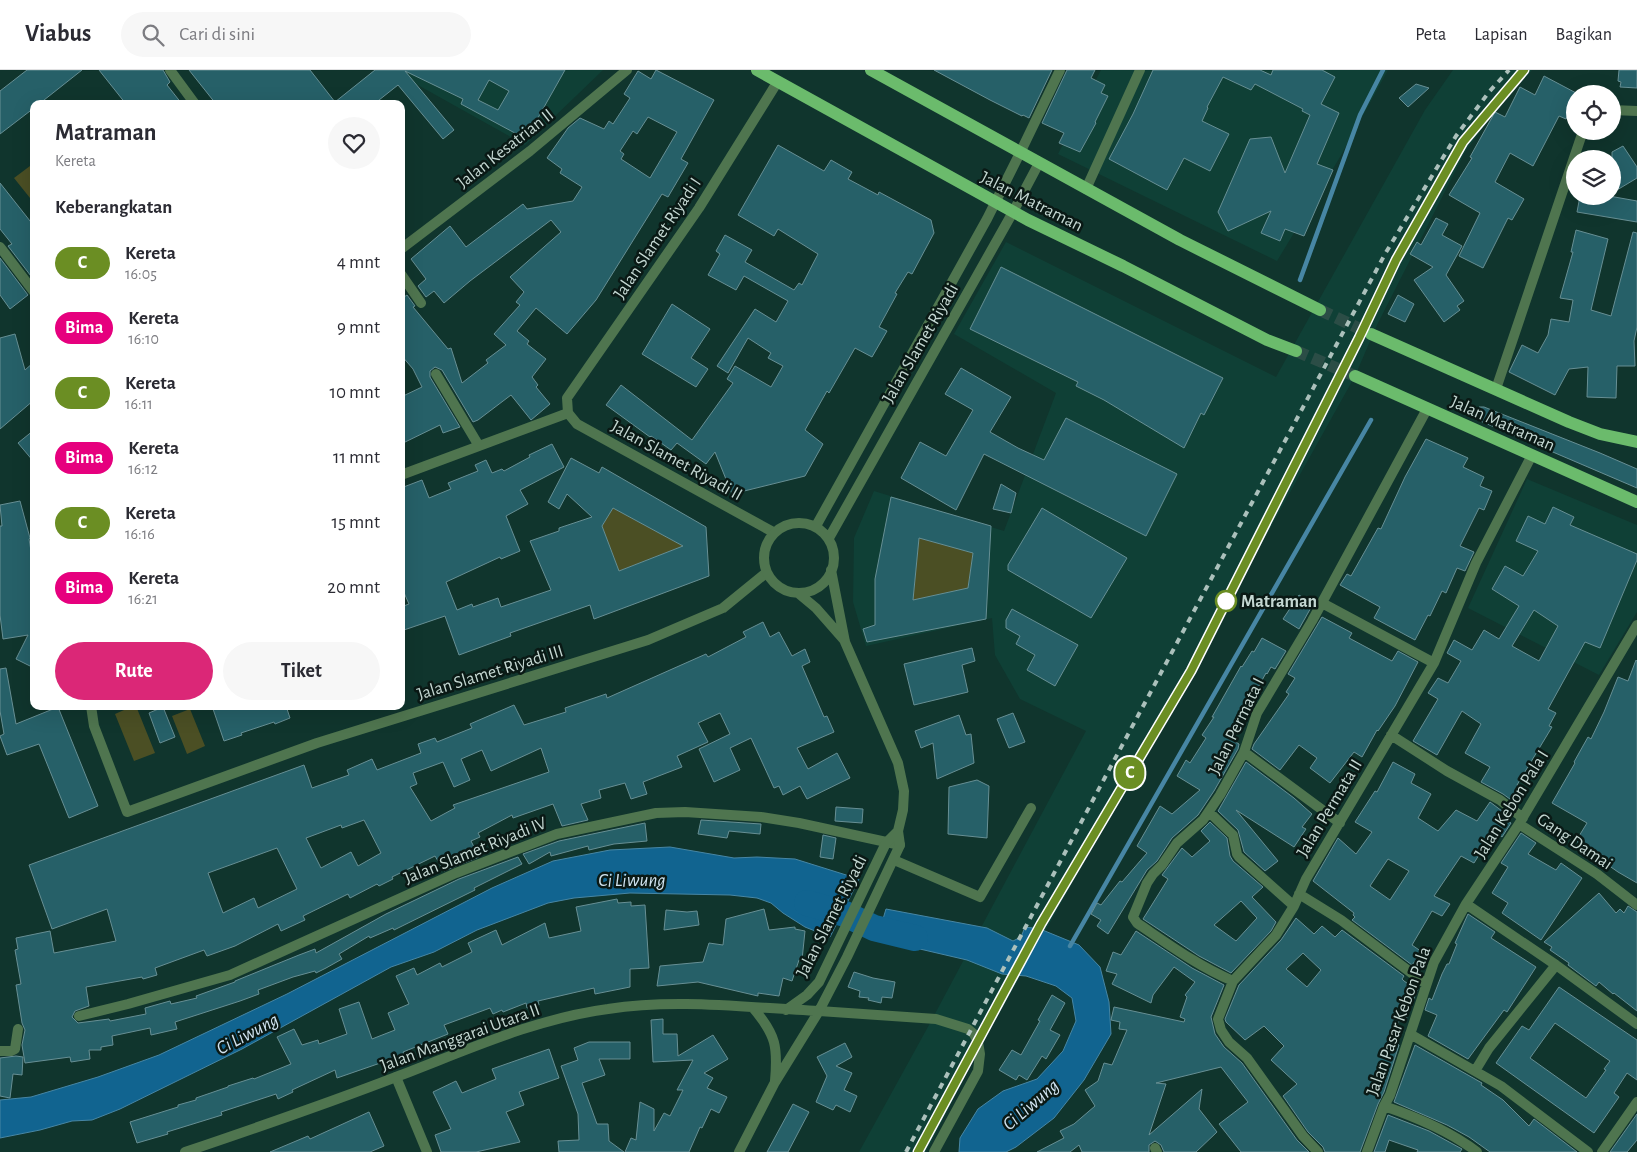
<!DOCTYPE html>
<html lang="id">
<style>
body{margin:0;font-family:"Alegreya Sans",sans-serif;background:#f7f7f7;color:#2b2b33;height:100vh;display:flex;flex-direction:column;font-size:19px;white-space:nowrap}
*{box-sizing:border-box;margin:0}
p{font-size:16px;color:#7c7c81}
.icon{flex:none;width:28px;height:28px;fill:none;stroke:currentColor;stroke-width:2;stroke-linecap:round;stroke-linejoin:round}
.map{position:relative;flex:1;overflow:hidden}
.sheet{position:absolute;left:30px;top:30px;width:375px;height:610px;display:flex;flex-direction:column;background:#fff;border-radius:10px;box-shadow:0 5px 20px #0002}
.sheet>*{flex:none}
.badge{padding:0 10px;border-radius:16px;font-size:18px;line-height:32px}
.controls{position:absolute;left:1566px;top:15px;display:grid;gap:10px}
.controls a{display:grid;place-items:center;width:55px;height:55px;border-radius:50%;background:#fff;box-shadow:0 5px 20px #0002;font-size:25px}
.map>.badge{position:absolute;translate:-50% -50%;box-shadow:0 0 0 2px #fff}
h2{padding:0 25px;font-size:19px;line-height:45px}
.round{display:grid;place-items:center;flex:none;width:52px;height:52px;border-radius:26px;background:#f7f7f7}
.head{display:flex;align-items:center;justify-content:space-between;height:85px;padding:0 25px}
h1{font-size:24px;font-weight:600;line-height:38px}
.action{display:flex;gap:10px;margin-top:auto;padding:10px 25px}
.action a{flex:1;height:58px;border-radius:30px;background:#db2777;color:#fff;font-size:20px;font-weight:600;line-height:58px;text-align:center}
.action a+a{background:#f7f7f7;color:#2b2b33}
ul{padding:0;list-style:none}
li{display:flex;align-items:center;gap:15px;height:65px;padding:0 25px}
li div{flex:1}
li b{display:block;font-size:19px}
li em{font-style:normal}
li .badge{min-width:55px;font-weight:700;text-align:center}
header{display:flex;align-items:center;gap:30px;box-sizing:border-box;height:70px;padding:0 25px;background:#fff;border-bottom:1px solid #e1e1e2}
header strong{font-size:24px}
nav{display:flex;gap:28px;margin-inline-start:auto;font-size:18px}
.search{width:350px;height:45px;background:#f7f7f7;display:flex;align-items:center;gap:12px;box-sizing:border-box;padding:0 18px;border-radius:28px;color:#7c7c81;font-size:19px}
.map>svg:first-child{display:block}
</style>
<header>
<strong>Viabus</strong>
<div class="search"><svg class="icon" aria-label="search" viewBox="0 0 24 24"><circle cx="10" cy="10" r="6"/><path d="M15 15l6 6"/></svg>Cari di sini</div>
<nav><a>Peta</a><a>Lapisan</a><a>Bagikan</a></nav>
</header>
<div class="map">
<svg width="1637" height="1082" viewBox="0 0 1637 1082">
<rect width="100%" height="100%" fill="#10352d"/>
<path fill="#0f4036" d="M391 0H603L525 75Z
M1101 0H1388L1340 87 1277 191 1058 84Z
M1453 0H1532L1498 37 1465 82 1377 255 1355 306 975 987 926 1082H859L929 955 1086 661 1020 629 995 585 992 548 866 576 853 532 854 468 874 421 1004 461 1056 323 954 264 1006 172 1276 307 1425 40Z
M1527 409 1637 455V542L1599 605 1468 538Z"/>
<path fill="#4b4f24" d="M34 93V133L14 108Z
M613 438 683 476 619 501 602 456Z
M919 468 973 483 968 518 913 530Z
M133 636H136L155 683 134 691 115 644Z
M190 639 205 676 187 684 172 646Z"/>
<path fill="#116490" stroke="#4786a4" d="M670 777 734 788 757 787 795 789 859 809 830 867 805 857 783 843 771 833 757 828 730 825 630 823 574 828 548 833 477 860 434 882 391 897 242 979 120 1039 92 1050 72 1051 40 1060 0 1068V1030L31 1027 98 1007 159 985 287 924 492 818 553 791 610 780Z
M886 839 987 858 1013 871 1021 867 1025 857 1040 859 1079 875 1100 897 1109 932 1111 964 1084 1010 1054 1048 1016 1077 1006 1082H959L960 1068 978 1039 1003 1021 1037 1009 1063 981 1076 951 1072 928 1056 916 1026 906 1002 904 967 890 877 869Z"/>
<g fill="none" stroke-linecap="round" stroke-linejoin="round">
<path stroke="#4786a4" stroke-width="4.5" d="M1300 210 1360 45 1383 0
M1070 876 1371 350"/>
<path stroke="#116490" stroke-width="26" d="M807 833 845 844 874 858 915 868"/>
</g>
<path fill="#266068" stroke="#678f94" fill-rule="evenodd" d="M27 0H82L39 34H34V38L0 64V21Z
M99 0H163L170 12 167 15 182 34H126Z
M189 0H310L335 32 375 0H565L526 69 461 34 463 29 405 1 454 60 443 69 398 15 374 34H216ZM489 10 509 21 498 40 478 30Z
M656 0 714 30 681 89 688 93 668 127 662 124 596 230 567 264 536 238 517 261 529 271 527 274 546 289 532 307 538 315 536 317 550 334 531 350 511 325 478 350 473 352 442 300 435 297 430 301V307L460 357 443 363 440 355 401 374V327L422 317 413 299 401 285V223L404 227 407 225 415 236 413 237 448 279 451 278 462 313 488 293 486 290 506 275 494 264 520 235 516 232 524 222 510 207 561 162 551 150 470 211 444 233 434 221 426 227 418 216 426 209 411 189 450 156 466 177 523 134 527 139 573 131 582 117 560 103 562 99 547 88 568 58 580 48 604 59 609 51 613 54 630 28 624 24 638 1 651 9ZM648 47 677 62 650 108 621 89 624 84 620 81 633 61 637 64Z
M934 0H1052L1029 48 1023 45 1022 46 990 30Z
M1067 0H1095L1091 8 1105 15 1101 23 1108 26 1095 52 1096 53 1080 82 1059 73 1064 63 1042 53Z
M1153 0H1260L1271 5 1273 0H1322L1335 7 1321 34 1339 43 1317 94 1333 100 1304 166 1285 159 1280 171 1261 163 1271 141 1228 161 1218 142 1250 69 1271 67 1285 103 1310 45 1302 41 1303 39 1255 14 1251 20 1223 7 1207 37 1208 38 1202 51 1229 64 1210 101 1184 88 1167 120 1109 89 1133 44Z
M1619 0H1637V18L1620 17 1621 12 1618 11Z
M1544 6 1578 24H1575V32L1566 49 1559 46 1533 96 1510 83 1495 112 1524 129 1512 150 1508 148 1483 198 1459 186 1480 143 1449 125 1472 88 1470 87 1495 42 1505 47 1520 17 1535 25Z
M1416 14 1429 18 1408 37 1399 28Z
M778 75 824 101 831 90 852 102 848 109 878 125 879 122 931 150 934 163 912 204 908 202 895 223 897 224 879 257 887 261 872 287 855 278 829 323 827 321 805 360 823 374 805 406 732 424 715 382 706 394 677 373 671 380 651 366 650 367 606 335 621 315 692 370 733 313 727 309 735 296 771 317 783 296 768 288 771 283 748 268 728 303 717 296 755 239 776 252 788 231 744 206 736 220 708 205 720 184 716 181 725 165 752 180 745 192 794 220 799 213 802 215 818 184 778 159 774 166 738 145Z
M1623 76 1637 97V108L1612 123V82Z
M0 113 34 156V210L8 176 12 174 0 159Z
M1580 126H1609L1637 131V152L1577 142Z
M1436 148 1448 154 1442 165 1462 176 1446 205 1464 231 1457 236 1460 240 1444 252 1414 210 1433 197 1410 184 1417 172 1421 175Z
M1576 160 1608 169 1591 240 1611 246 1633 162 1637 163V257L1634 271 1635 296H1617L1616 328 1587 327 1588 297 1569 299 1555 325 1509 302 1522 275 1538 283 1548 265 1551 249 1569 252 1573 230 1560 228 1573 182H1571Z
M0 188 28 225 10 239 0 225Z
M1001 197 1223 308 1204 345 1201 343 1184 378 1104 330 1076 316 1078 312 970 259Z
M1398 225 1414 234 1405 252 1388 244Z
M672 234 710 259 691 288 708 299 696 317 642 284Z
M15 264 25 300 34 292V330L0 359V268Z
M961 298 1011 327 990 362 1018 378 1044 390 1066 348 1177 404 1146 466 984 384 956 440 901 408 920 372 946 386 973 340 945 324Z
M1479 337H1484L1600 383 1637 399V418L1478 350 1474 346Z
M34 360V392L18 373Z
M1426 369 1468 388 1463 397 1484 407 1480 416 1492 421 1484 440 1479 438 1460 476 1474 482 1465 501 1457 498 1446 523 1442 521 1430 546 1428 545 1415 570 1374 548 1380 537 1340 515 1347 504 1351 506 1378 458 1381 459 1405 407Z
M552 374 564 397 520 420 528 434 506 446 520 481 501 489 500 487 446 512 457 540 472 534 473 537 498 528 501 537 551 520 530 471 559 461V458L592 447 567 424 559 439 548 432 571 388 599 403 602 397 706 457 709 506 594 549 590 535 510 563 511 566 459 585 445 546 401 561V537L409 534 401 516V418L422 410 429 428 451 419 448 413 478 401 475 395 486 390 492 403 502 399 504 401 530 387 529 385ZM613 438 683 476 619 501 602 456Z
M1001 414 1016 423 1011 443 993 439Z
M891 427 991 456 986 549 867 572 863 559 875 555V509ZM919 468 973 483 968 518 913 530Z
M20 431 30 468 29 469 34 499V501H31L34 515V598L16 589 28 565 3 569 0 545V456H2L0 435Z
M1553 437 1574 447 1570 455 1637 484V490L1600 578 1585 572 1548 639 1556 643 1549 656 1552 657 1517 715 1522 718 1514 732 1503 724 1481 712 1490 697 1465 683 1481 654 1462 641 1437 685 1413 671 1438 629 1428 623 1438 608 1448 613 1461 591 1447 583 1454 570 1472 580 1484 560 1499 569 1519 536 1492 519 1505 496 1523 506 1538 481 1516 471 1528 446 1545 454ZM1534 540 1558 556 1539 591 1512 576Z
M1042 438 1127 488 1091 548 1008 500V495Z
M1299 525 1313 534 1299 559 1283 549Z
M1012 539 1078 575 1055 616 1027 600 1035 585 1016 574 1020 566 1006 558V550Z
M1322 547 1352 563 1349 568 1392 591 1398 581 1418 592 1395 636 1378 661 1377 660 1362 687 1354 682 1330 713 1310 698 1317 688 1299 675 1280 700 1252 679 1254 674 1289 624 1286 622 1295 608 1288 604Z
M763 552 770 567 779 562 792 586 805 579 810 592 802 596 824 647 827 646 834 662 797 678 808 699 837 683 850 708 807 729 800 716 783 725 779 716 774 718 751 668 730 678 740 700 714 712 699 679 730 664 720 643 698 653 708 672 677 686 682 697 643 712 647 724 631 729 625 713 599 720 601 728 581 734 588 750 562 756 553 734 513 748 512 745 478 763 480 767 471 771 479 787 444 801 435 786 392 807 393 809 379 816 377 814 350 828 348 824 303 846 305 850 281 861 278 854 235 876 207 886 204 880 155 898 157 905 143 909 142 907 86 917 89 936 75 941 72 947 78 953 109 949 110 951 146 944 145 938 170 931 171 934 197 928 196 926 235 912V911L299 885 315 879 316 883 386 844 459 809 518 787 522 794 474 818 475 820 394 860 393 858 370 868 369 866 339 884 342 889 326 898 316 903 315 901 293 907 258 920 259 924 240 931 175 952 177 959 151 965 150 958 112 966 113 975 101 977V980H89L90 989 71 992 70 987 25 993 22 975 25 960 22 953 16 915 21 914 15 880 18 879 16 868 50 861 54 883 116 871 107 839 52 859 29 795 304 695 312 718 349 705 347 700 372 689 377 700 421 683 418 674 435 668 437 672 472 658 470 654 514 635 524 655 566 642 565 638 606 624 607 628 706 584 708 587 746 567 743 562ZM541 678 549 702 453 735 455 738 431 751 410 717 417 714 413 703 443 692 454 717 470 710 461 689 482 680 491 701ZM364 750 381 783 358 796 351 782 321 798 306 768 341 755 342 758ZM277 778 297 819 258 838 254 828 223 843 208 803Z
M1262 568 1286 581 1275 599 1271 597 1267 604 1266 603 1243 645 1231 669 1239 674 1238 679 1214 721 1198 745 1172 768 1157 791 1147 800 1108 864 1097 856 1101 850 1091 844 1097 833 1101 835 1120 811 1122 812 1147 783 1137 776 1160 736 1172 744 1200 720 1177 706 1186 690 1190 693 1206 668 1202 665 1214 647H1212L1220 633 1241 596 1242 597 1252 581 1254 582Z
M972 578 975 591 962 595 968 622 914 635 904 594Z
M1636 590 1637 591V813L1618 802 1598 788 1599 786 1576 771 1587 753 1552 733 1575 693 1574 692 1588 667 1591 669 1604 642 1618 607 1628 611Z
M6 598 16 654 58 637 98 736 69 748 39 674 7 685 0 666 4 664 0 641V599Z
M212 636H286L290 648 275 654 274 652 241 663 242 665 224 671Z
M163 637 175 667 160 673 149 643Z
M1013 643 1025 672 1009 678 997 649Z
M959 645 966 665 971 664 974 693 937 709 933 673 921 678 915 661Z
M1246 692 1294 728 1312 744 1302 757 1306 759 1294 777 1236 740 1278 791 1265 801 1244 782 1238 760 1218 741Z
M1393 692 1415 704 1411 713 1431 724 1418 748 1438 761 1456 740 1477 751 1490 732 1506 744 1503 748 1511 753 1502 767 1494 761 1474 793 1461 786 1434 826 1450 834 1442 846 1432 841 1412 875 1422 882 1412 895 1352 850 1355 847 1353 845 1354 843 1313 811 1338 768 1356 784 1372 762 1355 752 1375 721 1377 722ZM1388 789 1409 801 1390 830 1370 816Z
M977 710 989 716 987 768 948 764 949 717Z
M836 737 863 739 862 753 835 751Z
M701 750 761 754 760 764 729 761 727 768 698 764Z
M1210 752 1227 768 1230 786 1233 791 1263 817 1252 827 1276 852 1271 861 1231 903 1199 886 1143 849 1168 809 1162 805 1182 778 1192 787 1210 771 1201 761ZM1241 831 1257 848 1236 871 1214 855Z
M645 753 647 771 614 774 589 780 588 776 551 786 550 782 529 794 523 784 559 771Z
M1521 763 1536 773 1528 784 1556 800 1561 793 1582 808 1541 870 1502 843 1508 833 1492 823 1508 797 1501 793Z
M823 765 836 768 833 789 820 787Z
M1599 823 1616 843 1620 839 1624 843 1628 836 1637 842V941L1614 923 1613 924 1599 912 1596 916 1568 895 1569 893 1550 880 1552 877 1544 872Z
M617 829 618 833 631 832V836L645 835 649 898 630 899V917L595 924 594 918 538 931 539 935 527 938 526 933 503 942 502 940 493 944 490 938 444 955 448 964 403 982 404 984 389 990 337 1008 335 1000 292 1020 293 1022 278 1029 276 1024 221 1042 222 1045 167 1062 168 1064 137 1073 130 1052 178 1037V1035L196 1030V1028L228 1017V1016L253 1008 254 1009 291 994 277 967 294 959 302 975 318 970 319 974 347 964 339 939 359 932 372 969 395 960 388 943 409 934 396 906 414 898 417 905 440 893 442 897 472 882 468 873 496 860 502 875 545 853 549 868 581 861 576 837Z
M764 839 769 860 795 857V859L805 861 802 890H799L792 911 783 908 779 926 758 923V926L698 912 657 916 660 896 703 892 709 873 723 875 726 849Z
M666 840 687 842 697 841 699 855 664 860Z
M1468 844 1495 862 1491 868 1536 897 1507 942 1504 940 1468 989 1428 966 1437 945 1425 940 1429 928 1432 930 1442 904 1447 894H1449L1457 874 1455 873Z
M1296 848 1314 864 1322 856 1335 867 1342 860 1404 906 1402 909 1404 911 1417 920 1405 952 1400 950 1389 969 1399 975 1384 1022 1378 1034 1360 1082H1325L1323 1077 1308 1062 1283 1026 1297 1014 1271 990 1284 976 1264 956 1245 970 1226 952 1225 949 1239 915 1281 870ZM1303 883 1321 900 1307 917 1286 899Z
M1136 861 1192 898 1224 915 1211 947 1215 964 1224 977 1242 993 1297 1070 1309 1082H1241L1219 1054 1248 1032 1221 997 1156 1013 1166 1014 1149 1065 1202 1019 1199 1039 1217 1062 1196 1082H1164L1161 1075 1155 1071 1149 1075V1082H1082L1079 1075 1070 1082H1037L1064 1068 1060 1061 1074 1054 1095 1036 1085 1020 1098 1011 1104 993 1112 995 1127 960 1119 959 1120 952 1111 950 1114 937 1184 952 1185 949 1180 947 1187 927 1185 925 1195 912 1174 897 1153 925 1151 933 1112 914 1117 904 1106 901 1113 882 1121 885Z
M854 902 873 908 895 912 892 928 882 927 881 933 868 930 869 928 859 927 860 921 848 917Z
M1559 917 1637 970V1010L1627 1003 1614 1023 1619 1027 1594 1063 1496 993 1522 956 1529 960ZM1555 953 1610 991 1604 999 1606 1000 1586 1028 1530 988Z
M1052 925 1065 933 1050 960 1060 965 1046 989 1042 986 1027 1010 1019 1005 1016 1010 999 1000 1012 980 1021 985 1040 951 1038 950Z
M663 949V964H677L678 986 713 965 728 989 704 1003 713 1008 707 1018 727 1027 719 1043 711 1039 702 1058 700 1057 689 1082H625L631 1068 636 1070 640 1032 654 1039V1061L664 1043 670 1046 683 1020H677L693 990 653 992 651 950Z
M589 972H630V989H599L605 1005 582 1013 597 1054H608L609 1071 624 1082H559L558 1071 579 1070 578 1044 561 996 578 990 574 978Z
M845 973 852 987 836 996 852 1003 844 1020 857 1026 850 1042 836 1035 833 1040 816 1032 827 1006 817 987Z
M1415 975 1482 1013 1481 1015 1503 1030 1529 1056 1534 1049 1577 1082H1490L1469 1067 1447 1055 1394 1032Z
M549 979 559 1008 519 1022 524 1035 506 1042 520 1072 476 1082H441L435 1065 451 1059 433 1022 456 1011 462 1023 496 1009 492 999Z
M16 986 23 987 22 1005 13 1004 10 1028 0 1026V988Z
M793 1034 809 1042 788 1082H767Z
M369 1042 384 1076 370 1082H270L308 1066 310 1069Z
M1637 1044V1070L1627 1082H1610Z
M1388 1045 1429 1061 1462 1079 1460 1082H1417L1418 1080 1389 1070 1385 1082H1374Z"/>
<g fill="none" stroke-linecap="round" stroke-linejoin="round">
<path stroke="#2b4d46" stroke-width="12" stroke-dasharray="12 6" stroke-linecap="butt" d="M1320 240 1371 264
M1296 281 1355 306"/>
<path stroke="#4f754f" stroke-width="10" d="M170 0 195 34
M1612 40 1637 41
M1020 83 1060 0
M1086 119 1140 0
M0 177 34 222
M401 179 530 81 627 0
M401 204 421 233
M436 304 479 376
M1496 319 1583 61
M568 343 567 328 699 138 778 11
M568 343 577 354 773 462
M401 405 568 343
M1322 533 1434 593
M91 636 94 656 127 742 317 673 648 570 723 538 766 503
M1391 665 1447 701 1500 730 1523 748
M1244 682 1340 753
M1209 742 1233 765 1237 784 1239 787 1294 836
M1519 754 1597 804 1637 835
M894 790 980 827 1031 738
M1299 824 1341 850 1426 914
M1466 834 1556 895 1637 954
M1233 911C1198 896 1168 874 1137 853L1133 847 1147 813 1153 804 1162 795 1177 773 1203 750 1220 725 1244 682 1257 643 1312 551 1427 339
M819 941 936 949 968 959 974 964 978 972 980 984 978 1001 934 1082
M79 946 128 934 230 905 456 803 557 764 656 743 685 742 761 747 799 753 900 775
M1410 964 1501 1016 1588 1082
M0 981H11L15 979 18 959
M1475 1001 1489 978 1556 895
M396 1007 427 1082
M1384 1036C1416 1047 1450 1061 1477 1082
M1155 1078 1157 1082
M1318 1082 1303 1066 1247 988 1229 972 1221 960 1218 949 1233 911 1276 865 1294 836 1306 809 1434 593 1476 493 1532 385
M1367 1082 1384 1036 1390 1025 1434 892 1466 834 1519 754 1637 555
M1602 1082 1637 1032"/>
<path stroke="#4f754f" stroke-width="10" d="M764 488a35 35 0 1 1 70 0a35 35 0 1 1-70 0Z
M816 456 987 149 1020 83
M829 468 1013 142 1039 93
M798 523 816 538 845 571
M754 939C776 965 778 977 775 1011
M786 940 807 925 819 912 886 773 898 761
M185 1082C256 1058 326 1034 396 1007 465 981 533 949 608 939 678 928 748 938 819 941
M739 1082 774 1014 819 941 847 887 900 775 898 761 903 740 904 721 898 693 845 572 831 500"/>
<path stroke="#6bbb6c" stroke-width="12" d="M757 0 1028 150 1123 196 1267 270 1296 281
M871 0 1180 170 1320 240
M1371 264 1569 352 1600 364 1637 372
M1355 306 1637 432"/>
<path stroke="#abc0bb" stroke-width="4" stroke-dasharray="6 6" stroke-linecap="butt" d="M906 1082 1102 713 1385 184 1456 66 1489 22 1509 0
M918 1082 1041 854 1191 601 1359 268 1396 190 1463 72 1524 0"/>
</g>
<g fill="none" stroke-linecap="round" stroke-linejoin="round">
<g stroke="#fff" stroke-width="11">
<path id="line" d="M918 1082 1041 854 1191 601 1359 268 1396 190 1463 72 1524 0"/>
</g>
<use href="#line" stroke="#6b8e23" stroke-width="8"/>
</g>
<circle fill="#fff" stroke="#6b8e23" stroke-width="2.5" cx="1226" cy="531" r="10"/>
<g text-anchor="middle" stroke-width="5" stroke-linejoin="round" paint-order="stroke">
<g font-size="18" fill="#c4d7d2" stroke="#0a1915">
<text transform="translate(505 78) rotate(-38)" y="6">Jalan Kesatrian II</text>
<text transform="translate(1032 131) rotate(27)" y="6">Jalan Matraman</text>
<text transform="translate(657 168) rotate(-56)" y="6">Jalan Slamet Riyadi I</text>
<text transform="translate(920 273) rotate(-60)" y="6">Jalan Slamet Riyadi</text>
<text transform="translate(1503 353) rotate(24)" y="6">Jalan Matraman</text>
<text transform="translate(677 390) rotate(29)" y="6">Jalan Slamet Riyadi II</text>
<text transform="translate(490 602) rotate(-17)" y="6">Jalan Slamet Riyadi III</text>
<text transform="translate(1236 656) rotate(-64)" y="6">Jalan Permata I</text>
<text transform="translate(1511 734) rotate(-58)" y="6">Jalan Kebon Pala I</text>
<text transform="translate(1329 738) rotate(-59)" y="6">Jalan Permata II</text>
<text transform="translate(1575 771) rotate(34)" y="6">Gang Damai</text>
<text transform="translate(475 780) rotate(-22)" y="6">Jalan Slamet Riyadi IV</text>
<text transform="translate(831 846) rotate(-63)" y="6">Jalan Slamet Riyadi</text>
<text transform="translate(1398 951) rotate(-70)" y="6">Jalan Pasar Kebon Pala</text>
<text transform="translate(460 967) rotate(-20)" y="6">Jalan Manggarai Utara II</text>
</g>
<g font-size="18" font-weight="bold" fill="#c4d7d2" stroke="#0a1915" text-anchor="start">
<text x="1241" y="537">Matraman</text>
</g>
<g font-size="19" font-style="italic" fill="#d1e4f1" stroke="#0a1915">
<text x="632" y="816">Ci Liwung</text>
<text transform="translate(247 963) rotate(-28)" y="7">Ci Liwung</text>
<text transform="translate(1030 1034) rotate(-41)" y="7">Ci Liwung</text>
</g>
</g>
</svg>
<div class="controls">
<a><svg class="icon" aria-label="locate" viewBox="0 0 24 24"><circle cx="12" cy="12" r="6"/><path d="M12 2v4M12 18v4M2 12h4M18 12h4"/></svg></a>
<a><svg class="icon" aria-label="layers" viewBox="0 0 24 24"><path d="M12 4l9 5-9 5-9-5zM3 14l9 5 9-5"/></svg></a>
</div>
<b class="badge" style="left:1130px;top:703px;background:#6b8e23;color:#fff">C</b>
<section class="sheet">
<div class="head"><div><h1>Matraman</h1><p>Kereta</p></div><a class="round"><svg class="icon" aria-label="heart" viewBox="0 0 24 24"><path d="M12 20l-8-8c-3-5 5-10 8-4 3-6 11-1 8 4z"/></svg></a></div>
<h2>Keberangkatan</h2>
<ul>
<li><span class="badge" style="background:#6b8e23;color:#fff">C</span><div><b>Kereta</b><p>16:05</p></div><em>4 mnt</em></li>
<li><span class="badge" style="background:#e6007e;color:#fff">Bima</span><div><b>Kereta</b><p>16:10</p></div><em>9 mnt</em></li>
<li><span class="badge" style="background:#6b8e23;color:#fff">C</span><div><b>Kereta</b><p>16:11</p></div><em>10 mnt</em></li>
<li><span class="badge" style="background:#e6007e;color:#fff">Bima</span><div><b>Kereta</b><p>16:12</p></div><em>11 mnt</em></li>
<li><span class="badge" style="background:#6b8e23;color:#fff">C</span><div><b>Kereta</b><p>16:16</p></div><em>15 mnt</em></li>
<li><span class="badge" style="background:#e6007e;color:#fff">Bima</span><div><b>Kereta</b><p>16:21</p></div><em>20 mnt</em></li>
</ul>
<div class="action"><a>Rute</a><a>Tiket</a></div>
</section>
</div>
